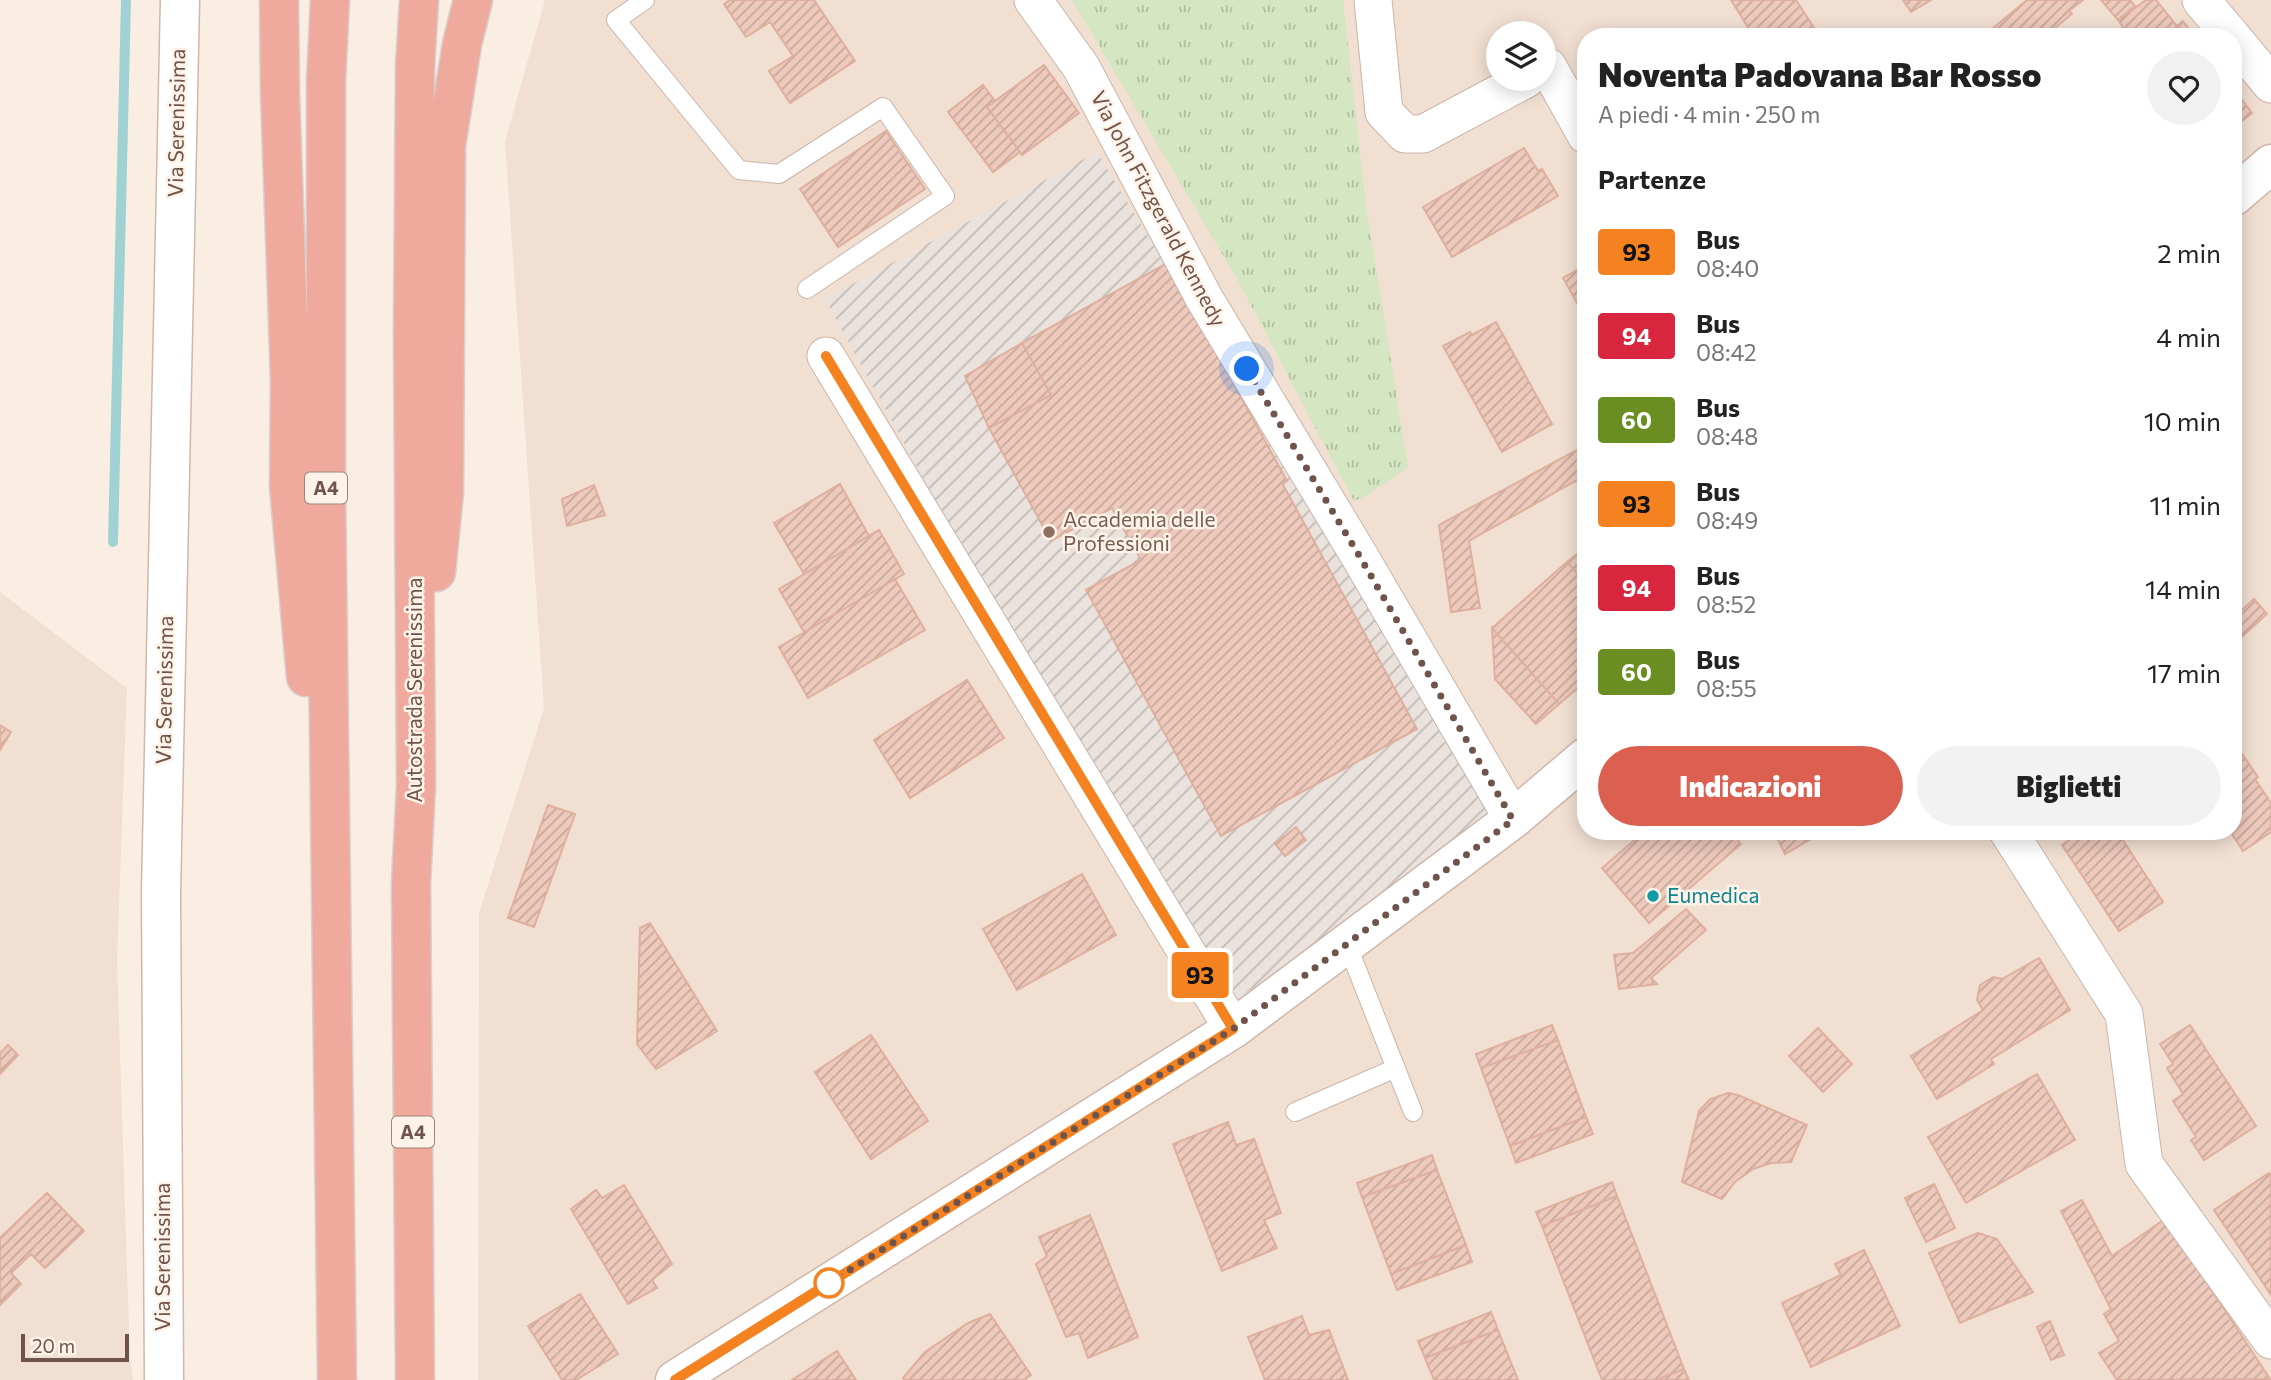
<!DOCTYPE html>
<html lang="it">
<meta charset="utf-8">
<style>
body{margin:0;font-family:Commissioner,sans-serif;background:#f2f2f2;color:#222;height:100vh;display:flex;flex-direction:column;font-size:26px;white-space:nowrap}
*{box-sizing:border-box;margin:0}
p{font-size:23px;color:#767676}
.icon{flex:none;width:38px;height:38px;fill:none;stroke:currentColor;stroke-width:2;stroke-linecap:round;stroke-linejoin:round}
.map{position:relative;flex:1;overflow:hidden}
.drawer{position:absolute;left:1577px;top:28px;width:665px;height:812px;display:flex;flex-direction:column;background:#fff;border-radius:28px;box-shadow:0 4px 18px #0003}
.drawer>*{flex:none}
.badge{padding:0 14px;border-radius:5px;font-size:24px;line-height:46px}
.tools{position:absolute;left:1486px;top:21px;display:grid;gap:14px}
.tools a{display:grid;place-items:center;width:70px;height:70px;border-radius:50%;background:#fff;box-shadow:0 4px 18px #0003;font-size:35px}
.scale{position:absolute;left:21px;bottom:18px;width:108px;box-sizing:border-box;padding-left:7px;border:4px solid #70544b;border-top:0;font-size:19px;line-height:24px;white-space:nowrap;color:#70544b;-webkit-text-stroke:5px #fef3e8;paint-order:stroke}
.you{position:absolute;width:35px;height:35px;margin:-18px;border:5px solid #fff;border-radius:50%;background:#1a73e8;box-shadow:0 0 0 10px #1a73e833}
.map>.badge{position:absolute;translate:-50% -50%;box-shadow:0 0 0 4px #fff}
h2{padding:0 21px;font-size:26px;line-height:63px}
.round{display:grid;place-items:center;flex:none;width:74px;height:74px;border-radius:37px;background:#f2f2f2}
.overview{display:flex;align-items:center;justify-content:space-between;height:119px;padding:0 21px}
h1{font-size:33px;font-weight:800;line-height:52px}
.cta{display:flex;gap:14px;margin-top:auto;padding:14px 21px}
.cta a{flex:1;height:80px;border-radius:42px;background:#dc6050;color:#fff;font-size:28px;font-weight:800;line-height:80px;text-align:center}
.cta a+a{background:#f2f2f2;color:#222}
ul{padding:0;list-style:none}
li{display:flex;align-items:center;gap:21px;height:84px;padding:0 21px}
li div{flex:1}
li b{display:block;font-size:26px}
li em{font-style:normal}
li .badge{min-width:77px;font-weight:700;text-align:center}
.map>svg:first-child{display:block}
</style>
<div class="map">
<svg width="2271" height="1380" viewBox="0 0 2271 1380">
<defs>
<pattern id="industrial-furrows" width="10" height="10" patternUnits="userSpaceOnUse" patternTransform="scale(1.75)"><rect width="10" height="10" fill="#eae2dd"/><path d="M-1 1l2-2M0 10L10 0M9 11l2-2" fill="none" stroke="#c2bab5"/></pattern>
<pattern id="park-tufts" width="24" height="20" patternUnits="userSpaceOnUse" patternTransform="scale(1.75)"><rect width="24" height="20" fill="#d5e6c2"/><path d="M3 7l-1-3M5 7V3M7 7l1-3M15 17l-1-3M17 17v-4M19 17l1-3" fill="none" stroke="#b1bda0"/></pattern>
<pattern id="building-hatch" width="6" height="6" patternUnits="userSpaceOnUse" patternTransform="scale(1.75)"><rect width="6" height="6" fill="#eecabc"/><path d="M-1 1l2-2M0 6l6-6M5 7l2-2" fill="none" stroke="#c5a79b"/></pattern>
</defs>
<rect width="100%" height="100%" fill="#faeee3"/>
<path fill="#f1dfd2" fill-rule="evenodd" d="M545 0H2271V1380H478L479 913 544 708 505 141ZM1498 33H1544V79H1498ZM1586 37H2233V831H1586Z
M0 592 127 688 117 960 130 1359 133 1380H0Z"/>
<path fill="url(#industrial-furrows)" d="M1097 152 1495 812 1231 1004 1005 627 825 299Z"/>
<path fill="url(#park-tufts)" d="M1072 0H1343L1366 205 1408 467 1366 496 1354 501 1237 279Z"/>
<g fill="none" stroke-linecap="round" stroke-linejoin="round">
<path stroke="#a0d1d3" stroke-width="10" d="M113 542 126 0"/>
</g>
<path fill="url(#building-hatch)" stroke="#dfaf9e" stroke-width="2" d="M730 0H814L855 61 790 103 769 71 793 56 770 22 746 37 724 4Z
M1731 0H1796L1820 37H1754Z
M1903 0H1931L1911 12Z
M2027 0H2083L2069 11 2072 14 2044 37H2001L1993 28Z
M2101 0H2130L2135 6 2118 20Z
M2146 0H2156L2177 26 2163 37H2130L2118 20Z
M2183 21 2194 37H2163L2177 26Z
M1044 65 1079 113 1022 155 987 107Z
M983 85 995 101 987 107 1020 152 993 172 948 112Z
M2233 88 2252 113 2233 128Z
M886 131 925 189 838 247 800 189Z
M1524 148 1538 171 1542 169 1558 196 1452 257 1423 207Z
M1167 263 1287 481 1282 483 1417 729 1221 836 1086 590 1141 560 1112 508 1051 541 989 428 1051 395 1022 343Z
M1586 265V319L1563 278Z
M1496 322 1552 424 1502 452 1443 346 1470 332 1472 335Z
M1022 343 1051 395 989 428 965 376Z
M1586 445V475L1469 541 1480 608 1451 612 1439 525Z
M840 484 869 536 804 574 774 523Z
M594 485 605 515 567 526 562 499Z
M879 530 904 574 804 632 779 589Z
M1586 547V583L1567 562Z
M1567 562 1586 583V681L1559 704 1492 628Z
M895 579 925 630 808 698 779 647Z
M2254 599 2267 614 2233 645V618Z
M1492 628 1559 704 1536 724 1495 679Z
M967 680 1004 738 910 798 874 740Z
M0 725 11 732 0 750Z
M2238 748 2258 777 2255 779 2271 803V832L2243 851 2230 831H2233V751Z
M548 805 575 814 534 927 508 918Z
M1296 827 1306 840 1285 856 1275 844Z
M1645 831H1730L1741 844 1649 923 1602 868Z
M1774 831H1823V832L1785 854Z
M2083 831H2117L2163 902 2119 931 2062 845Z
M1082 874 1116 935 1017 990 983 929Z
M1686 909 1706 930 1651 978 1657 984 1619 989 1614 955 1633 953Z
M650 923 717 1031 656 1069 637 1044 640 928Z
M2039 958 2070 1010 1991 1059 1994 1064 1937 1099 1911 1056 1983 1010 1977 1000 1980 985 1993 977 2002 979Z
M1552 1025 1558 1040 1481 1068 1476 1054Z
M2190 1025 2256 1126 2204 1160 2191 1140 2196 1137 2173 1101 2183 1094 2167 1068 2173 1064 2160 1044Z
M1818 1028 1852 1064 1823 1092 1789 1056Z
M871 1035 928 1121 871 1159 815 1072Z
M1558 1040 1586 1117 1510 1146 1481 1068Z
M8 1045 18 1055 0 1074V1053Z
M2037 1074 2075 1140 1966 1203 1928 1137Z
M1728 1093 1738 1095 1807 1125 1791 1162 1771 1163 1753 1169 1735 1182 1722 1199 1682 1182 1699 1111 1710 1099Z
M1586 1117 1593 1134 1516 1163 1510 1146Z
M1228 1122 1236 1145 1254 1139 1281 1213 1264 1220 1277 1248 1222 1271 1173 1144Z
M1432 1155 1437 1170 1362 1197 1357 1183Z
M1437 1170 1466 1245 1391 1274 1362 1197Z
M2269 1173 2271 1176V1295L2214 1210Z
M1612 1182 1617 1196 1542 1226 1536 1212Z
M1934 1184 1955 1228 1926 1242 1905 1198Z
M624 1185 672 1264 652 1280 657 1288 628 1304 571 1209 596 1190 602 1198Z
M47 1193 84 1231 45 1268 31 1254 11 1273 21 1284 0 1305V1238Z
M1617 1196 1684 1369 1656 1380H1602L1542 1226Z
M2082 1200 2112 1256 2165 1219 2270 1379 2117 1380 2099 1353 2119 1341 2104 1314 2111 1309 2061 1211Z
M1090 1215 1138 1337 1088 1358 1079 1333 1066 1337 1036 1264 1047 1256 1039 1237Z
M1978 1233 1997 1239 2033 1292 1960 1323 1929 1253Z
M1466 1245 1472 1262 1397 1290 1391 1274Z
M1864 1250 1900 1326 1811 1367 1782 1303 1841 1275 1835 1264Z
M580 1294 618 1354 576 1380H562L528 1326Z
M1491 1312 1498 1330 1425 1358 1418 1341Z
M990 1314 1031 1375 1024 1380H905L903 1378 925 1352 968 1323Z
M1302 1316 1309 1335 1329 1330 1348 1380H1265L1248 1337Z
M2050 1321 2064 1355 2051 1360 2037 1327Z
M1498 1330 1518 1380H1434L1425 1358Z
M837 1351 856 1380H792Z
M1684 1369 1689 1380H1656Z"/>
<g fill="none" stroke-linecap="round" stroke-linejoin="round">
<g stroke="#cab5aa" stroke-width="20">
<path id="lane" d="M645 0 616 20 739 170 779 174 883 107 945 196 807 289
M1347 944 1413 1112
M1295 1112 1396 1068"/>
</g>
<g stroke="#cab5aa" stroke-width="39">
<path id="street" d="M1033 0 1081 67 1204 298 1360 557 1513 819
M1373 0 1384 112 1405 134H1423L1526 79
M2201 0 2232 37
M2233 38 2271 84
M1544 69 1548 67 1586 135
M826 356 1233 1029
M2008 831 2124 1014 2144 1164 2271 1340"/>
</g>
<g stroke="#cfb7ab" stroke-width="41">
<path id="secondary" d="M2233 197 2271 164
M164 1380 161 893 180 0
M675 1380 1233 1029 1513 819 1586 757"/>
</g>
<g stroke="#d7cfcd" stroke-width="41">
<path id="highway" d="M279 0 280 93 290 380 289 486 306 677
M330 0 326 81V487L337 1380
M436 572 444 492 446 146 462 44 473 0
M415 1380 411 883 416 786 413 331 415 67 419 0"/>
</g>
<use href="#lane" stroke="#fff" stroke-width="18"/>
<use href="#street" stroke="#fff" stroke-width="37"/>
<use href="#secondary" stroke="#fff" stroke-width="38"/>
<use href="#highway" stroke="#f0aa9d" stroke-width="38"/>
</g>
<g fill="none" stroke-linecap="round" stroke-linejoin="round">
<g stroke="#fff" stroke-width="16">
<path id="line" d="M675 1380 1233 1029 826 356"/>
</g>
<use href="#line" stroke="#f58220" stroke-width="10"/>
<path stroke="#70544b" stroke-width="7" stroke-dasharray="0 12.6" d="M829 1283 1233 1029 1513 820 1360 557 1247 369"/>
</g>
<circle fill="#8d6e63" stroke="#fef3e8" stroke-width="2.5" cx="1049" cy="532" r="7"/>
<circle fill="#0f9aa8" stroke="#fef3e8" stroke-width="2.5" cx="1653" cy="896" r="7"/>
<circle fill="#fff" stroke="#f58220" stroke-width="3.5" cx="829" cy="1283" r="14"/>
<g text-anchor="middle" stroke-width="5" stroke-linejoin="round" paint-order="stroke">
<g fill="#fef3e8" stroke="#9b847a" stroke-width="2">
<rect x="305" y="472.5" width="42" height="31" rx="5"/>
<rect x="392" y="1116.5" width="42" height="31" rx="5"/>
</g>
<g font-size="19" font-weight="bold" fill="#70544b">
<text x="326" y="495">A4</text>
<text x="413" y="1139">A4</text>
</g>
<g font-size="21" fill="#70544b" stroke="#fef3e8">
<text transform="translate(177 123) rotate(-89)" y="7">Via Serenissima</text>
<text transform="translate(1158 209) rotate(62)" y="7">Via John Fitzgerald Kennedy</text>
<text transform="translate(165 690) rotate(-89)" y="7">Via Serenissima</text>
<text transform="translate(415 690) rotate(-90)" y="7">Autostrada Serenissima</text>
<text transform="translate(163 1257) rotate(-90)" y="7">Via Serenissima</text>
</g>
<g font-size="21" fill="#785e54" stroke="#fef3e8" text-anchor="start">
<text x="1063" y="527">Accademia delle<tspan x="1063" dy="24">Professioni</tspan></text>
</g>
<g font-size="21" fill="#0d838f" stroke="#fef3e8" text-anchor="start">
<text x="1667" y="903">Eumedica</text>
</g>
</g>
</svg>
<div class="tools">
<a><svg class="icon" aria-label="layers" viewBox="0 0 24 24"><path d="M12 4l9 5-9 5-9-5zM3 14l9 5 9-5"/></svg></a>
</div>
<div class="scale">20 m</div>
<div class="you" style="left:1247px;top:369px"></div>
<b class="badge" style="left:1200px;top:975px;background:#f58220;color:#111">93</b>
<section class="drawer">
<div class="overview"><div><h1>Noventa Padovana Bar Rosso</h1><p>A piedi · 4 min · 250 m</p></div><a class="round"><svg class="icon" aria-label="heart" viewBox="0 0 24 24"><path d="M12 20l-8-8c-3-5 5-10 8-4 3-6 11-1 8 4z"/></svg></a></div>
<h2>Partenze</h2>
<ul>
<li><span class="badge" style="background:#f58220;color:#111">93</span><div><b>Bus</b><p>08:40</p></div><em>2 min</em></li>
<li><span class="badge" style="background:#d7263d;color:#fff">94</span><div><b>Bus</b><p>08:42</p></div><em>4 min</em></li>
<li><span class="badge" style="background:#6b8e23;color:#fff">60</span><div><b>Bus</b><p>08:48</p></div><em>10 min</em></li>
<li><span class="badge" style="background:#f58220;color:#111">93</span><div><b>Bus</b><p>08:49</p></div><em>11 min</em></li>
<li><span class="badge" style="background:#d7263d;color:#fff">94</span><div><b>Bus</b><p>08:52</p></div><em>14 min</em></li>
<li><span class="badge" style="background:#6b8e23;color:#fff">60</span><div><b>Bus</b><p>08:55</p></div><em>17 min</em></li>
</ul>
<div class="cta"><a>Indicazioni</a><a>Biglietti</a></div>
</section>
</div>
